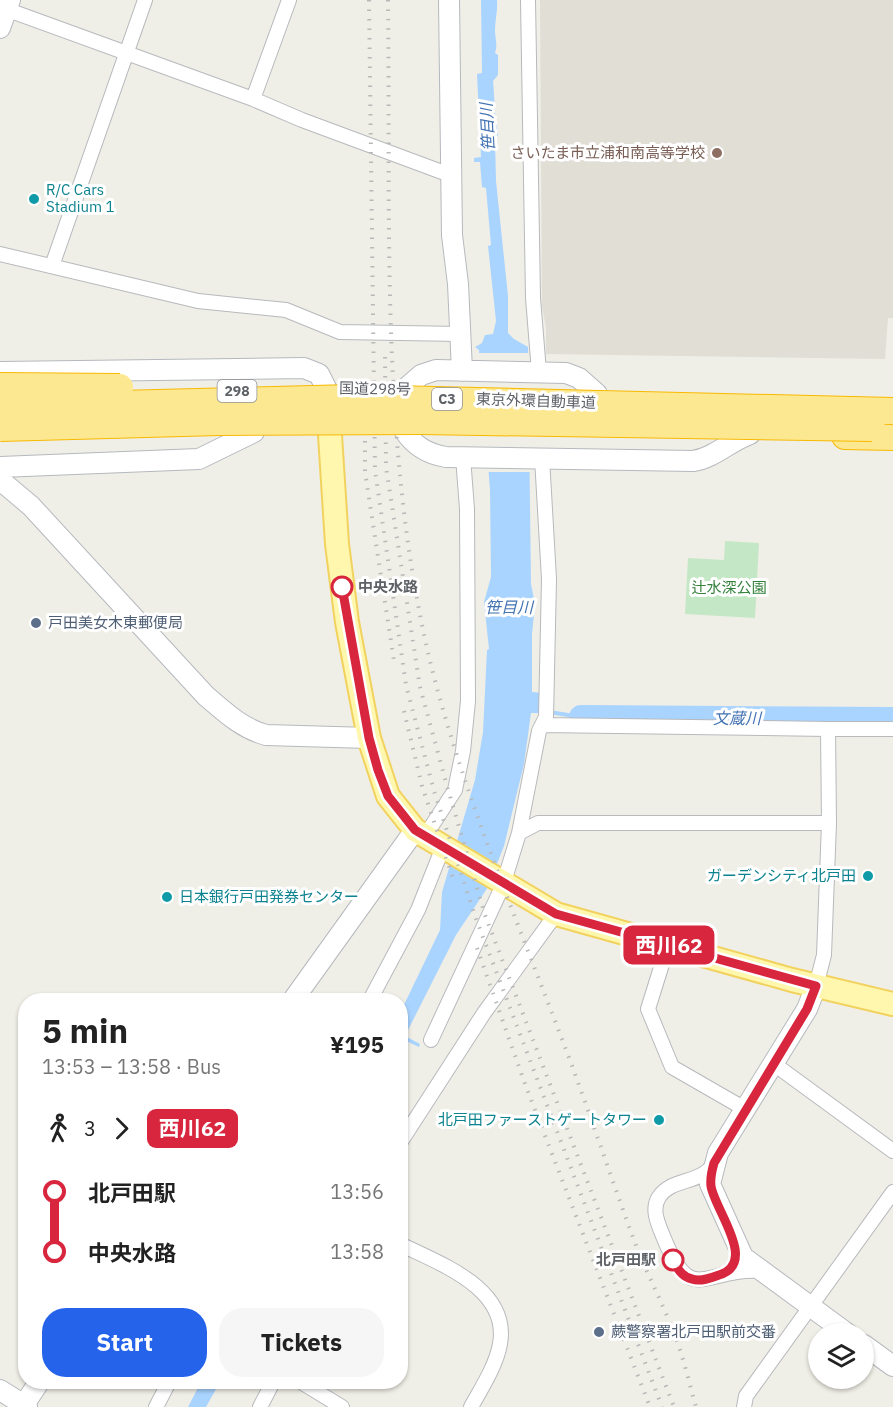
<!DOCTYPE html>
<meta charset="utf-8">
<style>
body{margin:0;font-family:"IBM Plex Sans","Noto Sans JP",sans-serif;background:#f6f6f6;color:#222;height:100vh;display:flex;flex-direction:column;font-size:22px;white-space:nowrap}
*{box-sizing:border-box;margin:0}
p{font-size:20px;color:#767676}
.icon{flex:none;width:33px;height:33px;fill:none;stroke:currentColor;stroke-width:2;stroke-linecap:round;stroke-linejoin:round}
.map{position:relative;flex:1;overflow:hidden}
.side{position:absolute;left:18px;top:993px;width:390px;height:396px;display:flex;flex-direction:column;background:#fff;border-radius:24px;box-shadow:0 2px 4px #0004}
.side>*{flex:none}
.badge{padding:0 12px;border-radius:9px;font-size:21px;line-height:39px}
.controls{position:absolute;left:808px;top:1323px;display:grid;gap:12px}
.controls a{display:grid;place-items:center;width:66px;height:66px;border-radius:50%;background:#fff;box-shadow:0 2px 4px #0004;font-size:30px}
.map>.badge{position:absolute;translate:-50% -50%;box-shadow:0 0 0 3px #fff}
.legs{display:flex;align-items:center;gap:9px;height:66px;padding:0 24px;font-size:20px}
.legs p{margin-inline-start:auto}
.summary{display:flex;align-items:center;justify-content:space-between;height:102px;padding:0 24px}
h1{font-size:33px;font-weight:800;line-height:45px}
.cta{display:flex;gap:12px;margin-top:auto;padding:12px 24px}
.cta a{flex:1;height:69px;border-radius:24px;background:#2563eb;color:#fff;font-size:24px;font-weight:800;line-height:69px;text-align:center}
.cta a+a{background:#f6f6f6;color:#222}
ul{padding:0 24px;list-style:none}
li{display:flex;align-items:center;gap:21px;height:60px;font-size:22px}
li i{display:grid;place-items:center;width:9px;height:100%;margin:0 8px;background:currentColor}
li i::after{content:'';width:15px;height:15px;margin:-8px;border:4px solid;border-radius:50%;background:#fff}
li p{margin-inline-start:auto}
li:first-child i{background:linear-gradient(#0000 50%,currentColor 0)}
li:last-child i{background:linear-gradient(currentColor 50%,#0000 0)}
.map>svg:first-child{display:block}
</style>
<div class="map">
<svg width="893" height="1407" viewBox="0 0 893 1407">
<rect width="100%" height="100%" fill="#f0efe7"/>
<path fill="#e0ded5" d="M540 0H893V318H888L885 359 546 354V328L542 306Z"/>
<path fill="#c4e8c6" d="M725 541 759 543 755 618 685 614 688 558 724 560Z"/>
<path fill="#a9d4ff" d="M481 0H497C498 10 495 21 495 30 495 39 498 44 495 53L498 55V75L493 81C495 101 494 117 498 135L495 138 496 181 508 296V333L514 339 528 347 531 584 535 604 532 634V692L543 693 541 713H531L524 764 504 846 488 887 456 935 405 1036 420 1044 419 1047 402 1039 401 1042V1011L440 930 442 892 475 780 483 732 487 650 489 649 484 602 491 577 490 490 479 350 475 347 482 343 485 335 493 334 496 321 488 246 491 245 486 188 482 187 480 162H474V158L481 157 477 74 482 73Z
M201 1382H220L206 1407H188Z"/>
<path fill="#f0efe7" d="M476 353H531L533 472H484Z"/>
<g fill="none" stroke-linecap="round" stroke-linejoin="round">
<path stroke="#a9d4ff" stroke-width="4" d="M549 712 581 717"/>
<path stroke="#a9d4ff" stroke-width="24" d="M581 717 893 719"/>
<g stroke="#b7b9bd" stroke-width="16">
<path id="street" d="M528 0 533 298 539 372
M0 7 253 99 302 120 450 175
M253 99 289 0
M0 254 198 301 286 310 340 332 461 334
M52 266 145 0
M542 725 828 729 829 823 824 955 816 986
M828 729H893
M519 833 538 823H829
M425 836 455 790 463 751 468 701 467 509 463 457
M668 945 648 1009 672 1067 745 1109
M370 1000 418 910 443 847
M431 1040 503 885 519 833 539 731 546 717 549 579 542 458
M774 1064 893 1151
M400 1143 484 1013 556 914
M713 1165C700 1184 671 1178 659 1197 651 1209 658 1224 663 1236 692 1309 703 1267 762 1271
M400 1244C440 1264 510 1288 500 1344 496 1366 482 1387 471 1407
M301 1382 342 1407
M156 1407 169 1382
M260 1407 273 1382
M744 1407 746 1396 893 1192"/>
</g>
<g stroke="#b5b9be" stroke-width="22">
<path id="secondary" d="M449 0 452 235 458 284 462 371
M0 28 10 0
M0 372 304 368 319 374 326 388
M405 389 421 375 436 370 566 373 579 378 597 394
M404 430C414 446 427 454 446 457L693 461C714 458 730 441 750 434
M0 467 199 459 254 432
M0 480 31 506 206 696C225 712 241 728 266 735L369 738
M816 986 807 1009 718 1153 710 1184 743 1257 848 1334
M293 1000 415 830
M864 1345 893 1366
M0 1390 27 1407
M24 1405 39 1382"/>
</g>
<g stroke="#f2d25f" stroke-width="26">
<path id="primary" d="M328 404 337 544 347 622 369 738 388 796 415 830 556 914 792 980 893 1004"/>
</g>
<g stroke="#f8b900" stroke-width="28">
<path id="highway" d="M845 436 893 437"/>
</g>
<use href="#street" stroke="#fff" stroke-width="14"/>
<use href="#secondary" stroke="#fff" stroke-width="20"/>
<use href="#primary" stroke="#fff7ae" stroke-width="22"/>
<use href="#highway" stroke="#fde892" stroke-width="26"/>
<path stroke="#b7b8b8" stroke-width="4" stroke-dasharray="1.5 8" stroke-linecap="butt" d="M369 0 375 470 406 685 434 791 475 916 662 1407
M388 0C391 226 378 472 438 692 473 819 525 940 571 1063 593 1123 613 1183 635 1243 648 1277 666 1309 678 1344 685 1364 690 1386 696 1407
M385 357 386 467 420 687 447 786 485 915 674 1407
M365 384V472L394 661
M404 711 422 786 453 878
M477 948 525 1084 650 1407"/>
<g stroke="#f8b900" stroke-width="28" stroke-linecap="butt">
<path id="highway-bridge" d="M0 386 120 387
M0 407 351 398 893 411
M0 428 219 422 421 421 872 428"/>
</g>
<use href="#highway-bridge" stroke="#fde892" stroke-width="26"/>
</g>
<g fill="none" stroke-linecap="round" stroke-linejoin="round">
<g stroke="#fff" stroke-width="14">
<path id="line-1" d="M342 587 369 738 378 770 388 796 415 830 556 914 816 986 807 1009 714 1163C712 1170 710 1178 711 1186 714 1209 759 1263 719 1275 711 1278 700 1282 692 1279 682 1277 677 1268 673 1260"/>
</g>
<use href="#line-1" stroke="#d7263d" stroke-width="9"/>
</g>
<circle fill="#8d6e63" stroke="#fff" stroke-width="2" cx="717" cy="153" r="6"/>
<g fill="#0f9aa8" stroke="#fff" stroke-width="2">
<circle cx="34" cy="199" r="6"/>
<circle cx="868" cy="876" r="6"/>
<circle cx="167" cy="897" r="6"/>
<circle cx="659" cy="1120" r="6"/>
</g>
<g fill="#fff" stroke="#d7263d" stroke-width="3">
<circle cx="342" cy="587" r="10"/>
<circle cx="673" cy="1260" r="10"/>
</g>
<g fill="#5c6f8a" stroke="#fff" stroke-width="2">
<circle cx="36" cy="623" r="6"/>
<circle cx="599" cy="1332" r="6"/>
</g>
<g text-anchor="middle" stroke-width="6" stroke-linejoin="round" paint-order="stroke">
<g fill="#fff" stroke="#8e9195" stroke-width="1.5">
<rect x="217.5" y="380" width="39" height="22" rx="4.5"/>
<rect x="432" y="388" width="30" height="22" rx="4.5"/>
</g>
<g font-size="14" font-weight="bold" fill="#5e6267">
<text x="237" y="396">298</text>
<text x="447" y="404">C3</text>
</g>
<g font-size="15" fill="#785e54" stroke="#fff" text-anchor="end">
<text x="705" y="158">さいたま市立浦和南高等学校</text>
</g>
<g font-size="15" fill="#0d838f" stroke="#fff" text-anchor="start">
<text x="46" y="195">R/C Cars<tspan x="46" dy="17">Stadium 1</tspan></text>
<text x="856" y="881" text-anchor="end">ガーデンシティ北戸田</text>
<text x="179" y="902">日本銀行戸田発券センター</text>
<text x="647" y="1125" text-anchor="end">北戸田ファーストゲートタワー</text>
</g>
<g font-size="15" fill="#5e6267" stroke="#fff">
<text transform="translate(375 389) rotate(1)" y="5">国道298号</text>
<text transform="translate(536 401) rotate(2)" y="5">東京外環自動車道</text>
</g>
<g font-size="15" font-weight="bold" fill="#5e6267" stroke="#fff" text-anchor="start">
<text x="358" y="592">中央水路</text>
<text x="656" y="1265" text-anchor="end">北戸田駅</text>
</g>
<g font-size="15" fill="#34813c" stroke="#fff">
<text x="729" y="593">辻水深公園</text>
</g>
<g font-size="15" fill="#4e5e75" stroke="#fff" text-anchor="start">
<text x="48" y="628">戸田美女木東郵便局</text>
<text x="611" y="1337">蕨警察署北戸田駅前交番</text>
</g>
<g font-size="16" font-style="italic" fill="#4373b3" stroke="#fff">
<text transform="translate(487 127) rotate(-93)" y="6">笹目川</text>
<text x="509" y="613">笹目川</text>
<text x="737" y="724">文蔵川</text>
</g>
</g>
</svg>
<div class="controls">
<a><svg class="icon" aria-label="layers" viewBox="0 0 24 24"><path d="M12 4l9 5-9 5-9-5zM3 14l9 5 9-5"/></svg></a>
</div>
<b class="badge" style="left:669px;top:945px;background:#d7263d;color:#fff">西川62</b>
<section class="side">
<div class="summary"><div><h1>5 min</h1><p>13:53 – 13:58 · Bus</p></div><b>¥195</b></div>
<div class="legs"><svg class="icon" aria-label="walk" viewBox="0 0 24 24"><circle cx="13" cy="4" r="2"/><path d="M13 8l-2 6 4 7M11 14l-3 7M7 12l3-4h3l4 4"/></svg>3<svg class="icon" aria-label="forward" viewBox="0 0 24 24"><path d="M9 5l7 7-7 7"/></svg><b class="badge" style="background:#d7263d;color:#fff">西川62</b></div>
<ul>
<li><i style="color:#d7263d"></i><b>北戸田駅</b><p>13:56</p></li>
<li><i style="color:#d7263d"></i><b>中央水路</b><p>13:58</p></li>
</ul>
<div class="cta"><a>Start</a><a>Tickets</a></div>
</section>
</div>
